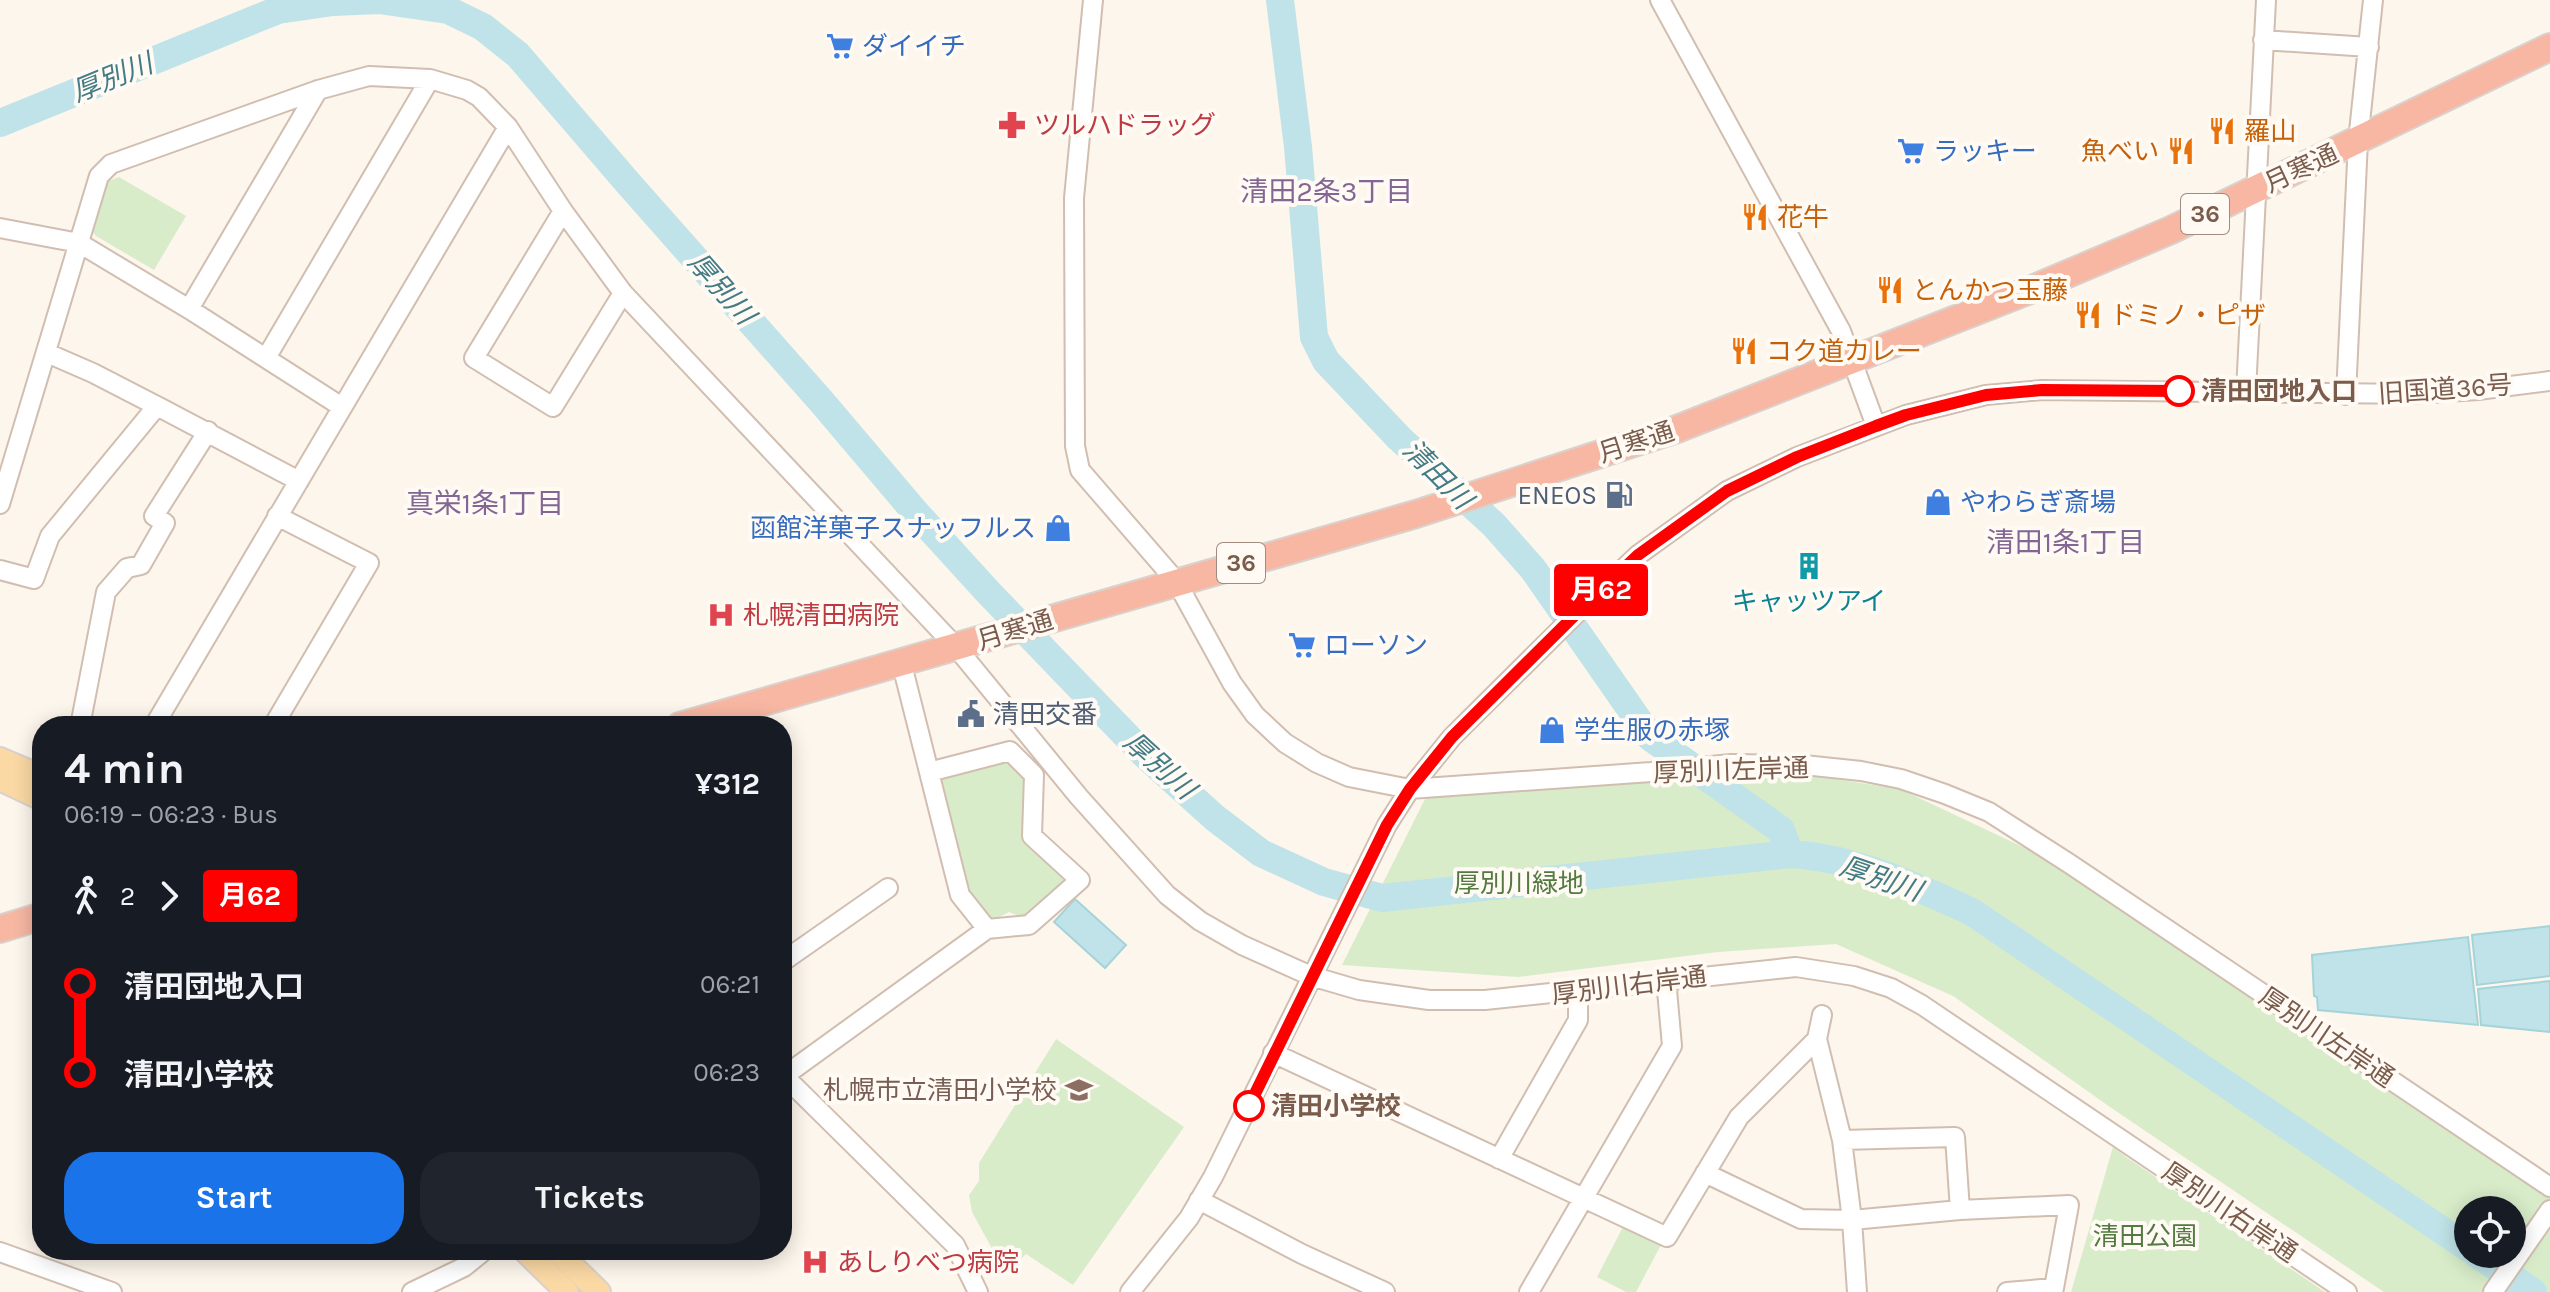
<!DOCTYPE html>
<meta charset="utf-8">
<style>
body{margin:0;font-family:Karla,"Noto Sans JP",sans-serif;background:#20242c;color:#f1f3f6;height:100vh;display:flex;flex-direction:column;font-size:30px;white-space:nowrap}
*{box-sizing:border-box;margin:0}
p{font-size:26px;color:#9ea1a6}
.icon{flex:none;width:44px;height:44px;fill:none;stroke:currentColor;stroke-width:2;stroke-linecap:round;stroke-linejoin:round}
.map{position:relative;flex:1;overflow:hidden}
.panel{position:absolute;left:32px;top:716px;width:760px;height:544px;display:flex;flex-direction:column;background:#171b24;border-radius:32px;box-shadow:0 4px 20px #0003}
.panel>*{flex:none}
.badge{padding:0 16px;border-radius:6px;font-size:28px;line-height:52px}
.controls{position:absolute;left:2454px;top:1196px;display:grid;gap:16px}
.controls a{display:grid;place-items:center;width:72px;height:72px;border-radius:50%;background:#171b24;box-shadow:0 4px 20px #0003;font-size:40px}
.map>.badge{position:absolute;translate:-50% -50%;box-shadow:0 0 0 4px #fff}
.legs{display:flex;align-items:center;gap:12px;height:88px;padding:0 32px;font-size:26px}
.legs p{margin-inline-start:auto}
.overview{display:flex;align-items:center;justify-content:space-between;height:136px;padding:0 32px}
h1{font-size:44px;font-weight:700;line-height:60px}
.action{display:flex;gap:16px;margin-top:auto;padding:16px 32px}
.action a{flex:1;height:92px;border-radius:32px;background:#1a73e8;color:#fff;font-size:32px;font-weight:700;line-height:92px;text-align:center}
.action a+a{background:#20242c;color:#f1f3f6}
ul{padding:0 32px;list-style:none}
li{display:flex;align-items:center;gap:28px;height:88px;font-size:30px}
li i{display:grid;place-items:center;width:12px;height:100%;margin:0 10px;background:currentColor}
li i::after{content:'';width:20px;height:20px;margin:-10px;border:6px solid;border-radius:50%;background:#171b24}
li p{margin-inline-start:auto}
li:first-child i{background:linear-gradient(#0000 50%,currentColor 0)}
li:last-child i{background:linear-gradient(currentColor 50%,#0000 0)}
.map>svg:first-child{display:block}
</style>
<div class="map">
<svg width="2550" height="1292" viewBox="0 0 2550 1292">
<rect width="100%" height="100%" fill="#fdf6ec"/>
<path fill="#d8ecc9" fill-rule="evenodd" d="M119 177 186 216 154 270 96 236 93 232 106 186 109 181Z
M1008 757 1023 772 1025 843 1063 878V884L1024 918 1009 912 989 922 963 889 942 780 948 775Z
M1782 771 1900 789 2061 865 2550 1195V1292H2384L2110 1107 1953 996 1836 944 1718 952 1518 977 1342 965 1427 795 1690 779ZM2468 1210H2512V1254H2468Z
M1056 1039 1184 1127 1073 1285 1026 1254 1006 1274 972 1212 969 1195 979 1181V1163Z
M2113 1147 2126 1157 2325 1292H2071Z
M1624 1225 1662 1243 1636 1292H1626L1597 1277Z"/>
<path fill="#bfe3e8" stroke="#a5d3da" stroke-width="2" d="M1075 899 1126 945 1105 968 1054 922Z
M2550 926V976L2477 985 2472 935Z
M2468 937 2478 1025 2318 1010 2317 997 2314 996 2312 955Z
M2550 981V1032L2481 1025 2478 989Z"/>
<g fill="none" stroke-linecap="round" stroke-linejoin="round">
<path stroke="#bfe3e8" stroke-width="28" d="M1280 0 1298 147 1314 337 1326 361 1399 438 1494 525 1533 569 1650 737 1781 830 1790 854
M0 123 278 10 333 2 379 0 448 10 483 27 518 55 628 183 821 401 916 513 988 592 1144 754 1215 818 1261 853 1324 882 1382 898 1790 854C1855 858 1913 885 1972 912L2468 1248
M2477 1254 2533 1292"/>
<g stroke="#d1beb0" stroke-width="22">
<path id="minor" d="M1093 0 1074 198 1075 446 1080 470 1176 581 1232 683 1255 715 1285 743 1317 763 1349 777 1410 789 1651 772 1731 764 1804 765 1861 771 1901 779 1945 794 1989 812 2070 864 2550 1187
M1660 0 1841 331 1876 426
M2263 40 2369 47
M563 211 474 358 553 407 623 293
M0 228 79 243 189 309 342 407
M189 309 318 90
M47 353 93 373 157 406
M266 358 430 79
M2246 391 2266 0
M2346 395 2358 141 2373 0
M0 504 99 176 111 164 318 90 369 76 430 79 467 90 479 97 508 127 563 211 623 293 956 647 1079 797 1167 895 1200 921 1242 945 1311 976 1359 990 1429 1000H1485L1796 967 1854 976 1891 988 1922 1005 2347 1292
M0 570 34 579 50 536 157 406 299 481
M80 726 106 592 127 568 141 565 165 523 154 516 208 431
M154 726 508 127
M273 726 369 563 277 516
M929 772 960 895 987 929
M782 962 888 888
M1822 1015 1817 1039 1842 1140 1852 1220 1857 1292
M1273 1053 1667 1237 1739 1117 1817 1039
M782 1074 955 1245 978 1292
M784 1076 987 929 1029 925 1080 880 1032 836 1034 775 1010 751 929 772 901 661
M1842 1140 1955 1137 1960 1210
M1499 1159 1578 1020V991
M1705 1173 1801 1219 1852 1220 1960 1210 2069 1205 2054 1288 2007 1292
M1199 1200 1302 1254 1385 1292
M0 1252 112 1292
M412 1292 464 1267 485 1250
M1130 1292 1189 1218 1213 1177 1387 825 1410 789 1452 737 1583 607 1638 555 1727 491 1797 457 1906 415 1986 395 2042 390 2414 394 2478 390 2550 381
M1529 1292 1672 1046 1666 979
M2493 1292 2550 1210"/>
</g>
<g stroke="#dad1cd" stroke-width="26">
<path id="major" d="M0 759 42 777
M0 779 42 799
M524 1250 567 1292
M556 1250 599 1292"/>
</g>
<g stroke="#dad1cd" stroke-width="30">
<path id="highway" d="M680 726 1416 514 1677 429 2030 290 2171 230 2550 47
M0 929 42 916"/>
</g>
<use href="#minor" stroke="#fff" stroke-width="18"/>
<use href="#major" stroke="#fbd9a5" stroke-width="22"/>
<use href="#highway" stroke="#f7b7a3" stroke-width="26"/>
</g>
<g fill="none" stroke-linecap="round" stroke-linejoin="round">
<g stroke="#fff" stroke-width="18">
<path id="line-1" d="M1249 1106 1387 825 1410 789 1452 737 1583 607 1638 555 1727 491 1797 457 1876 426 1906 415 1986 395 2042 390 2179 391"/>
</g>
<use href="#line-1" stroke="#f00" stroke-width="12"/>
</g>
<defs>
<g id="supermarket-bare" transform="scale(2.16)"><path d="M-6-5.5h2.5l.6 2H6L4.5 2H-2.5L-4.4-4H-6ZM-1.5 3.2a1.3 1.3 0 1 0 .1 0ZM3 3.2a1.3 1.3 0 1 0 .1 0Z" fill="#3f7fe0" stroke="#fffaf3" stroke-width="2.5" paint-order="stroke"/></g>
<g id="pharmacy-bare" transform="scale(2.16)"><path d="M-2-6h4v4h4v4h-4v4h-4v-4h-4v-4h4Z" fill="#e0444e" stroke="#fffaf3" stroke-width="2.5" paint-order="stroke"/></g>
<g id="restaurant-bare" transform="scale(2.16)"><path d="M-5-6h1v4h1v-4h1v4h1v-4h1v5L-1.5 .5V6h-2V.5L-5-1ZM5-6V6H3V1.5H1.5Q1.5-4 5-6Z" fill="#e8710a" stroke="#fffaf3" stroke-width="2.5" paint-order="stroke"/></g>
<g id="fuel-bare" transform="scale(2.16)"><path d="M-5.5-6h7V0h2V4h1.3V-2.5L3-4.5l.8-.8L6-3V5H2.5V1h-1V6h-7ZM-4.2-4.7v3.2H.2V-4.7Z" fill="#5c6f8a" stroke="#fffaf3" stroke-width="2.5" paint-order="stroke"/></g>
<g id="shop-bare" transform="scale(2.16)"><path d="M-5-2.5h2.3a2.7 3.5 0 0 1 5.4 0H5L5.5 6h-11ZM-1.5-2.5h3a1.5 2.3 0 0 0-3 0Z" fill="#3f7fe0" stroke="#fffaf3" stroke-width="2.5" paint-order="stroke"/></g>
<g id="building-bare" transform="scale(2.16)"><path d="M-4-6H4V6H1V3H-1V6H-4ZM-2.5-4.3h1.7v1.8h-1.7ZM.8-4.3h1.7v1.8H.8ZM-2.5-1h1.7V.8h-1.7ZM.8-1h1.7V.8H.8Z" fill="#0f9aa8" stroke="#fffaf3" stroke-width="2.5" paint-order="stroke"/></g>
<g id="hospital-bare" transform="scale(2.16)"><path d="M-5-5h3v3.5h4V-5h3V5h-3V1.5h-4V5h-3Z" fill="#e0444e" stroke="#fffaf3" stroke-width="2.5" paint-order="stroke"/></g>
<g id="civic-bare" transform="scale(2.16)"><path d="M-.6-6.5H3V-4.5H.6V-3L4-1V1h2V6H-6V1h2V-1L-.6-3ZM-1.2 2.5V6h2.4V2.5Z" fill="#5c6f8a" stroke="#fffaf3" stroke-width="2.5" paint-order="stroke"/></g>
<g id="school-bare" transform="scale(2.16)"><path d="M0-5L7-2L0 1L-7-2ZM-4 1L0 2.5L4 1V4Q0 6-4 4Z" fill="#8d6e63" stroke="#fffaf3" stroke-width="2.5" paint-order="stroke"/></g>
</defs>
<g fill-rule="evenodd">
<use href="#supermarket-bare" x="840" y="46"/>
<use href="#pharmacy-bare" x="1012" y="125"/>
<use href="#restaurant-bare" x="2222" y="131"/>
<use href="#supermarket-bare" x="1911" y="151"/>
<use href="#restaurant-bare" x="2181" y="151"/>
<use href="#restaurant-bare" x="1755" y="217"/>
<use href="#restaurant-bare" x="1890" y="290"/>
<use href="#restaurant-bare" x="2088" y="315"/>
<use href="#restaurant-bare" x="1744" y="351"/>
<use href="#fuel-bare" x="1619" y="495"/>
<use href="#shop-bare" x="1938" y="502"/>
<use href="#shop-bare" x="1058" y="528"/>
<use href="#building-bare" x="1809" y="566"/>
<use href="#hospital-bare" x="721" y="615"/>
<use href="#supermarket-bare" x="1302" y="645"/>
<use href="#civic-bare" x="971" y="714"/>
<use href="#shop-bare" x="1552" y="730"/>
<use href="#school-bare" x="1079" y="1090"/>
<use href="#hospital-bare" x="815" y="1262"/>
</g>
<g fill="#fff" stroke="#f00" stroke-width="4">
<circle cx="2179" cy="391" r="14"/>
<circle cx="1249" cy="1106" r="14"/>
</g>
<g text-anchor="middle" stroke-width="8" stroke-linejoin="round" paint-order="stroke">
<g fill="#fffaf3" stroke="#a28b7f" stroke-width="2">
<rect x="2181" y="194" width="48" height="40" rx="6"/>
<rect x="1217" y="543" width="48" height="40" rx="6"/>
</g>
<g font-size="24" font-weight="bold" fill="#7a5c4d">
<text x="2205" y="222">36</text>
<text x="1241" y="571">36</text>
</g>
<g font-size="26" fill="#366cbe" stroke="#fffaf3" text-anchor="start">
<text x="862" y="55">ダイイチ</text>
<text x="1933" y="160">ラッキー</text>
<text x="1960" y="511">やわらぎ斎場</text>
<text x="1036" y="537" text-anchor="end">函館洋菓子スナッフルス</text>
<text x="1324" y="654">ローソン</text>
<text x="1574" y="739">学生服の赤塚</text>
</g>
<g font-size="26" fill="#be3a42" stroke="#fffaf3" text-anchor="start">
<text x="1034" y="134">ツルハドラッグ</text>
<text x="743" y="624">札幌清田病院</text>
<text x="837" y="1271">あしりべつ病院</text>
</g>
<g font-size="26" fill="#c56008" stroke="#fffaf3" text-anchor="start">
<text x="2244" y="140">羅山</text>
<text x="2159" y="160" text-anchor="end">魚べい</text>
<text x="1777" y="226">花牛</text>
<text x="1912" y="299">とんかつ玉藤</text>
<text x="2110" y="324">ドミノ・ピザ</text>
<text x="1766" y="360">コク道カレー</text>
</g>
<g font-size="26" fill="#7a5c4d" stroke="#fffaf3">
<text transform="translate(2301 168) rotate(-25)" y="9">月寒通</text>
<text transform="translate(2445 389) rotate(-4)" y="9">旧国道36号</text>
<text transform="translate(1636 442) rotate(-18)" y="9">月寒通</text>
<text transform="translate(1015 630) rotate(-17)" y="9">月寒通</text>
<text transform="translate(1731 770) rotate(-2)" y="9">厚別川左岸通</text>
<text transform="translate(1629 985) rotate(-7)" y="9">厚別川右岸通</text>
<text transform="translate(2327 1037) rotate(34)" y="9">厚別川左岸通</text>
<text transform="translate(2230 1212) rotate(34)" y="9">厚別川右岸通</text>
</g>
<g font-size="26" font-weight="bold" fill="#7a5c4d" stroke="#fffaf3" text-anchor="start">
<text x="2201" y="400">清田団地入口</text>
<text x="1271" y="1115">清田小学校</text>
</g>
<g font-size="26" fill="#4e5e75" stroke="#fffaf3" text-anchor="end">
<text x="1597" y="504">ENEOS</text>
<text x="993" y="723" text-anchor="start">清田交番</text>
</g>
<g font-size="26" fill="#0d838f" stroke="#fffaf3">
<text x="1809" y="610">キャッツアイ</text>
</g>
<g font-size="26" fill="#537a41" stroke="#fffaf3">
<text x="1519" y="892">厚別川緑地</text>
<text x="2145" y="1245">清田公園</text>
</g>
<g font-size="26" fill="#785e54" stroke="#fffaf3" text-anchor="end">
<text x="1057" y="1099">札幌市立清田小学校</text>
</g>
<g font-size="28" font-style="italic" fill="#437c86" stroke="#fffaf3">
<text transform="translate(112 77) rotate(-22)" y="10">厚別川</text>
<text transform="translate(722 288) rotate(49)" y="10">厚別川</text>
<text transform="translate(1438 474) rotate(45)" y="10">清田川</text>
<text transform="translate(1160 765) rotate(42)" y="10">厚別川</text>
<text transform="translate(1881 878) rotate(19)" y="10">厚別川</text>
</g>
<g font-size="28" fill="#846695" stroke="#fffaf3">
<text x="1327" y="201">清田2条3丁目</text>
<text x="485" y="513">真栄1条1丁目</text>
<text x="2066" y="552">清田1条1丁目</text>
</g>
</g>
</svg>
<div class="controls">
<a><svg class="icon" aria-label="locate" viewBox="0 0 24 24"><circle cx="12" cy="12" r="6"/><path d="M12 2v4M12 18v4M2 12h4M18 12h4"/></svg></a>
</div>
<b class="badge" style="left:1601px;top:590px;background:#f00;color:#fff">月62</b>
<section class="panel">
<div class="overview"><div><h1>4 min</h1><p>06:19 – 06:23 · Bus</p></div><b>¥312</b></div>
<div class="legs"><svg class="icon" aria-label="walk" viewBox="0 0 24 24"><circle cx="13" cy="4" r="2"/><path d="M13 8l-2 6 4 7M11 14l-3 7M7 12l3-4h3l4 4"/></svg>2<svg class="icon" aria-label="forward" viewBox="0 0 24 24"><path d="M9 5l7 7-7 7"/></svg><b class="badge" style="background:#f00;color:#fff">月62</b></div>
<ul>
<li><i style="color:#f00"></i><b>清田団地入口</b><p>06:21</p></li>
<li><i style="color:#f00"></i><b>清田小学校</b><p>06:23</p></li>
</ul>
<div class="action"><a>Start</a><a>Tickets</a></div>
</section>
</div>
